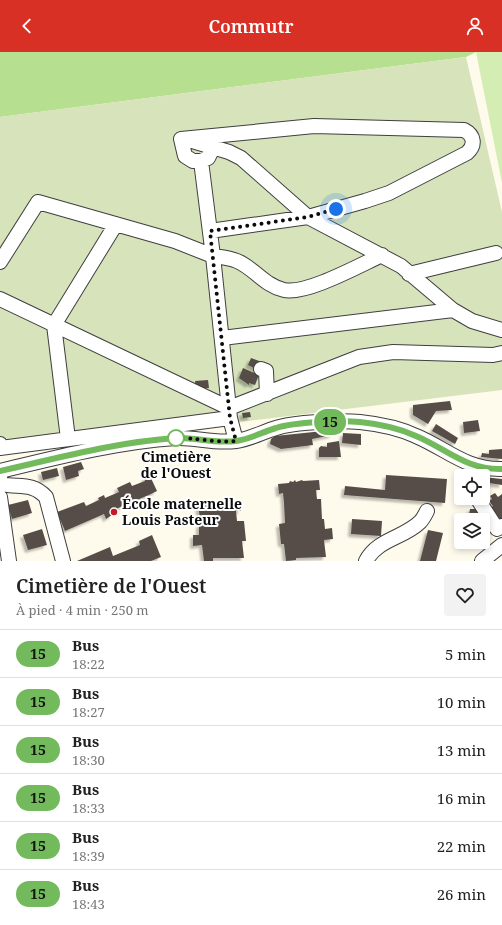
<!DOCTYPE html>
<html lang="fr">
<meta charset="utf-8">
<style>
body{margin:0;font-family:"Noto Serif",serif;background:#f2f2f2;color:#222;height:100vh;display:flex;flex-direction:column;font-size:15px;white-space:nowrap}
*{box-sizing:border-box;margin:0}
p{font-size:13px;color:#767676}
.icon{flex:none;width:22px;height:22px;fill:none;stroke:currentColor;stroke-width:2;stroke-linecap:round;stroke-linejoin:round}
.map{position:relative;height:509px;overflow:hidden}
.drawer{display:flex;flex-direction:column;background:#fff;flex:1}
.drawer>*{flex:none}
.badge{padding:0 8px;border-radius:13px;font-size:14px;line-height:26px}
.controls{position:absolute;left:454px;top:417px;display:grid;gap:8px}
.controls a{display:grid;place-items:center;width:36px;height:36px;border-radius:4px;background:#fff;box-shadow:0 2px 6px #0003;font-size:20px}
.you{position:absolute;width:20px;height:20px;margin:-10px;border:3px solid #fff;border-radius:50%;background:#1a73e8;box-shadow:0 0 0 6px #1a73e833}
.map>.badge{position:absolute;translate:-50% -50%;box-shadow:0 0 0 2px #fff}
.round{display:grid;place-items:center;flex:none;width:42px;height:42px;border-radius:4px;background:#f2f2f2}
.headline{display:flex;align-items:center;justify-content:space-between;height:68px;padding:0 16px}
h1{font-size:19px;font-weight:600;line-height:30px}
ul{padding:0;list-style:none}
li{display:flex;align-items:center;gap:12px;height:48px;padding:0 16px;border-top:1px solid #e0e0e0}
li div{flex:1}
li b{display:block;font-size:15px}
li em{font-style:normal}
li .badge{min-width:44px;font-weight:700;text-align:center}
header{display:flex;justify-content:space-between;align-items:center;height:52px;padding:0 16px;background:#d93025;color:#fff;font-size:18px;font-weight:600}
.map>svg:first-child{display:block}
</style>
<header><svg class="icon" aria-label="back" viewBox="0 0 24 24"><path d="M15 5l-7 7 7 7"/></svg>Commutr<svg class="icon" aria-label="person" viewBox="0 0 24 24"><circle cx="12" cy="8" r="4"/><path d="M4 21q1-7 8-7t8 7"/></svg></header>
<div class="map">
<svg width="502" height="509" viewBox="0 0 502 509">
<defs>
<filter id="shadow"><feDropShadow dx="-3" dy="3" stdDeviation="1" flood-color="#0004"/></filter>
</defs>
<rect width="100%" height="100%" fill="#fffbec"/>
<path fill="#d3edb2" d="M476 0H502V131Z"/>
<path fill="#b6e08f" d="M0 0H476L466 5 0 65Z"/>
<path fill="#d7e3bb" d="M466 5 502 160V338L0 399V65Z"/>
<path fill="#564d48" filter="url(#shadow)" d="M251 306 262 310 258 318 248 313Z
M243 316 259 323 255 333 249 331V333L239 326Z
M208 328 209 336 196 337 195 329Z
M450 349 452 358 436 359 428 372 413 363V353Z
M250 360 251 365 243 366 242 361Z
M478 368 480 379 464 381 463 370Z
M436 372 458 386 455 392 432 379Z
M333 378 332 383 312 387 313 393 281 397 270 392 271 387 275 384Z
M343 381 361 382V393L342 391Z
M339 389 341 405H319V396L321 394 327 395V391Z
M502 397V407L481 405 482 401 489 402V398Z
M81 410 84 417 78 419 79 424 66 428 63 415Z
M57 416 59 424 43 428 41 420Z
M386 423 447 427 445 451 344 443 345 434 385 438Z
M150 424 157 439 151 442 111 459 112 463 106 467 104 462 65 479 57 460 84 450 86 454 99 448 98 446 104 443 105 446 119 440 117 436 130 430 132 434 145 429 144 426Z
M483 425 502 427V433L483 430Z
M295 428 296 430 302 428 303 429 319 428 320 438H316L317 447H321L322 467H324L325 477 332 476 333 487 324 488 326 505 296 506V508L286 509 284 492H281L279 472 285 471 284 451 283 441 279 442 278 432 289 431 290 429 293 430Z
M495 441 498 445 502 442V470L500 471 490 456 493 454 489 449 492 447 490 444Z
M28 448 32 461 12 467 8 453Z
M220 449H240L241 459H236L237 469H244L246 489H242L244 506H213V509H204L202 493 193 494V483H199V473H201L198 453Z
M470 457H478L480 468H468Z
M352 467 382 469 381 484 351 482Z
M42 477 47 493 28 498 23 483Z
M428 478 443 481 436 509H420Z
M152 483 161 505 151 509H77L110 495 113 504 140 493 139 489Z"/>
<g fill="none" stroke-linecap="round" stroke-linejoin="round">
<g stroke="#3f3f3f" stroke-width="16">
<path id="minor" d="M181 87 314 74 464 78C474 83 476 93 467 101L389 141 365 149 308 165 210 179
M181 87 185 104 193 109H201
M189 88 229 100 241 106 308 165 401 214 453 258 472 269 502 278
M213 96 208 106 201 109 213 204C220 205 230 206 237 209 254 216 265 234 284 238 306 243 360 213 382 203
M0 210 38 150 175 189 213 204 230 366 236 389
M409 222 496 201
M0 247 229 356 359 305 393 300 493 303 502 301
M222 286 453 258
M261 317 266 319 267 342
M68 387 54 273 116 172
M0 392V396L230 366
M0 419C58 405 116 390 176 386 196 385 213 392 236 389 251 387 262 380 276 376 295 370 340 368 360 370 379 372 399 376 416 384 447 397 466 418 502 417
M0 426 1 432C19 436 32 430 46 445L63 509
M0 445 9 509
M477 446 497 477 502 474
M366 509C377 487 404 486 420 470 423 467 425 463 427 459
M482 509 502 493"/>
</g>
<use href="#minor" stroke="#fff" stroke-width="14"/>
</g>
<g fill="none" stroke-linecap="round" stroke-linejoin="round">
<g stroke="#fff" stroke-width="9">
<path id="line" d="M0 419C58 406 116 390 176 386 196 385 213 392 236 389 251 387 262 380 276 376 295 370 340 368 360 370 379 372 399 376 416 384 447 397 466 418 502 417"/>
</g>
<use href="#line" stroke="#73ba5c" stroke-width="6"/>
<path stroke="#0c0c0c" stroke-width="4" stroke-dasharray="0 7.2" d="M176 386C192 385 214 391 236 389L230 366 210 179 308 165 336 157"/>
</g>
<circle fill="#fff" stroke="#73ba5c" stroke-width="2" cx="176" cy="386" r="8"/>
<circle fill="#ca1726" stroke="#fff" stroke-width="1.5" cx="114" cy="460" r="4"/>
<g text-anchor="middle" stroke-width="4" stroke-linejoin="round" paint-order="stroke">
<g font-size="14" font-weight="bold" fill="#0c0c0c" stroke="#fff">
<text x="176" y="410">Cimetière<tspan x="176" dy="16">de l'Ouest</tspan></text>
</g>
<g font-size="14" font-weight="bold" fill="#0c0c0c" stroke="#fff" text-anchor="start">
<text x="122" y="457">École maternelle<tspan x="122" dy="16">Louis Pasteur</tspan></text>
</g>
</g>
</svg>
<div class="controls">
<a><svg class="icon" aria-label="locate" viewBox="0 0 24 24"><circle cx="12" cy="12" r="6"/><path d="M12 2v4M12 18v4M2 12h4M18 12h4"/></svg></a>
<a><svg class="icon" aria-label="layers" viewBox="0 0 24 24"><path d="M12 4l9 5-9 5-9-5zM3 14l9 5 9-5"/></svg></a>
</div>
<div class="you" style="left:336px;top:157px"></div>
<b class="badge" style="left:330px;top:370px;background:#73ba5c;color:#111">15</b>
</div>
<section class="drawer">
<div class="headline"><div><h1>Cimetière de l'Ouest</h1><p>À pied · 4 min · 250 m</p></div><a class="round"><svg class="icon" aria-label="heart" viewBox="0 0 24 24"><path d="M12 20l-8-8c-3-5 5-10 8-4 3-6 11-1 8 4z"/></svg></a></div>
<ul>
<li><span class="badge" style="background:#73ba5c;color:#111">15</span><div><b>Bus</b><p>18:22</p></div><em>5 min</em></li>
<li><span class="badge" style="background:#73ba5c;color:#111">15</span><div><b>Bus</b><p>18:27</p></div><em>10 min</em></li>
<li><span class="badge" style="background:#73ba5c;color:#111">15</span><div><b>Bus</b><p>18:30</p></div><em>13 min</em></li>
<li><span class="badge" style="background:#73ba5c;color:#111">15</span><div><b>Bus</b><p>18:33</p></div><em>16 min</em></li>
<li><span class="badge" style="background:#73ba5c;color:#111">15</span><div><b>Bus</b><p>18:39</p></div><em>22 min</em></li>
<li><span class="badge" style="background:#73ba5c;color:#111">15</span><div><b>Bus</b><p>18:43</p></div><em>26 min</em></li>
</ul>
</section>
